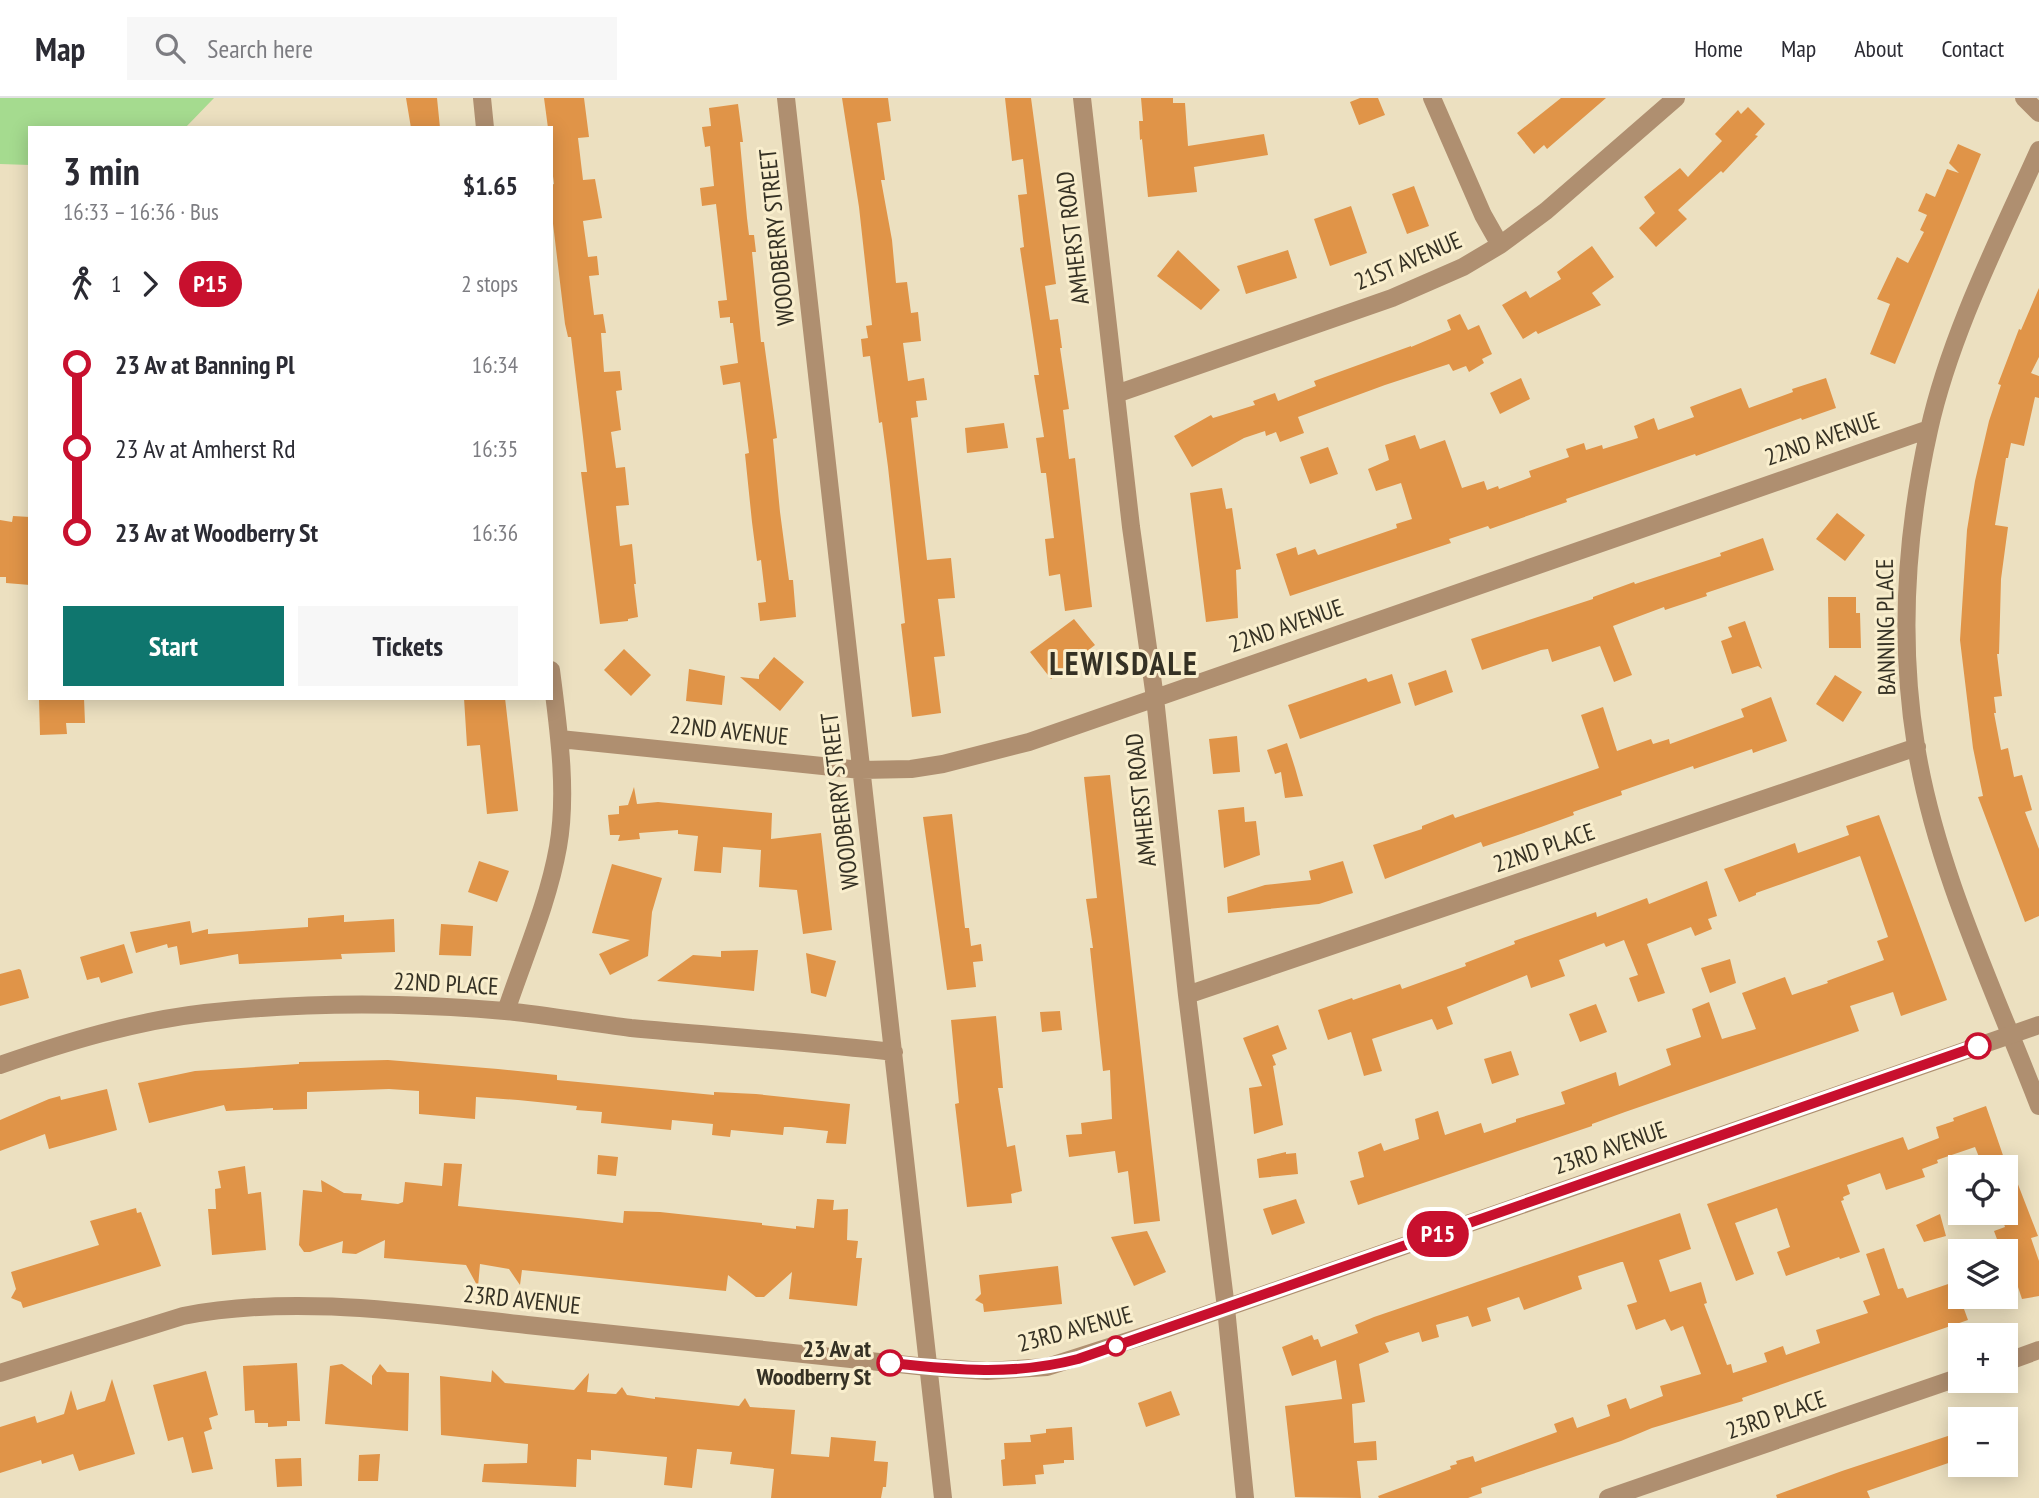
<!DOCTYPE html>
<meta charset="utf-8">
<style>
body{margin:0;font-family:"PT Sans Narrow",sans-serif;background:#f7f7f7;color:#2b2b33;height:100vh;display:flex;flex-direction:column;font-size:26px;white-space:nowrap}
*{box-sizing:border-box;margin:0}
p{font-size:23px;color:#7c7c81}
.icon{flex:none;width:38px;height:38px;fill:none;stroke:currentColor;stroke-width:2;stroke-linecap:round;stroke-linejoin:round}
.map{position:relative;flex:1;overflow:hidden}
.drawer{position:absolute;left:28px;top:28px;width:525px;height:574px;display:flex;flex-direction:column;background:#fff;border-radius:0px;box-shadow:0 4px 18px #0003}
.drawer>*{flex:none}
.badge{padding:0 14px;border-radius:23px;font-size:24px;line-height:46px}
.fabs{position:absolute;left:1948px;top:1057px;display:grid;gap:14px}
.fabs a{display:grid;place-items:center;width:70px;height:70px;border-radius:0px;background:#fff;box-shadow:0 4px 18px #0003;font-size:35px}
.map>.badge{position:absolute;translate:-50% -50%;box-shadow:0 0 0 4px #fff}
.legs{display:flex;align-items:center;gap:10px;height:77px;padding:0 35px;font-size:23px}
.legs p{margin-inline-start:auto}
.headline{display:flex;align-items:center;justify-content:space-between;height:119px;padding:0 35px}
h1{font-size:38px;font-weight:600;line-height:52px}
.button{display:flex;gap:14px;margin-top:auto;padding:14px 35px}
.button a{flex:1;height:80px;border-radius:0px;background:#0f766e;color:#fff;font-size:28px;font-weight:600;line-height:80px;text-align:center}
.button a+a{background:#f7f7f7;color:#2b2b33}
ul{padding:0 35px;list-style:none}
li{display:flex;align-items:center;gap:24px;height:84px;font-size:26px}
li i{display:grid;place-items:center;width:10px;height:100%;margin:0 9px;background:currentColor}
li i::after{content:'';width:18px;height:18px;margin:-9px;border:5px solid;border-radius:50%;background:#fff}
li p{margin-inline-start:auto}
li:first-child i{background:linear-gradient(#0000 50%,currentColor 0)}
li:last-child i{background:linear-gradient(currentColor 50%,#0000 0)}
header{display:flex;align-items:center;gap:42px;box-sizing:border-box;height:98px;padding:0 35px;background:#fff;border-bottom:2px solid #e1e1e2}
header strong{font-size:33px}
nav{display:flex;gap:38px;margin-inline-start:auto;font-size:24px}
.search{width:490px;height:63px;background:#f7f7f7;display:flex;align-items:center;gap:18px;box-sizing:border-box;padding:0 24px;border-radius:0px;color:#7c7c81;font-size:26px}
.map>svg:first-child{display:block}
</style>
<header>
<strong>Map</strong>
<div class="search"><svg class="icon" aria-label="search" viewBox="0 0 24 24"><circle cx="10" cy="10" r="6"/><path d="M15 15l6 6"/></svg>Search here</div>
<nav><a>Home</a><a>Map</a><a>About</a><a>Contact</a></nav>
</header>
<div class="map">
<svg width="2039" height="1400" viewBox="0 0 2039 1400">
<rect width="100%" height="100%" fill="#ece0c0"/>
<path fill="#a5db8f" d="M0 0H214L185 30H30V67L0 66Z"/>
<path fill="#e09448" d="M406 0H437L440 30H411Z
M544 0H584L589 39 578 40 583 82 595 81 602 120 583 123 588 159 597 158 599 177 589 178 594 217 603 216 606 235H601L604 274 620 273 622 292 616 293 621 332 611 334 616 370 625 369 629 407 616 408 620 448 632 446 636 486H634L638 519 628 521V523L600 526 581 374H587L583 339 571 239H568L565 226 551 109V87L554 86 551 63V30H548Z
M842 0H888L891 23 877 25 885 82H881L892 142 896 185 907 184 911 215 918 214 921 243 903 245 908 283 924 280 927 302 916 303 918 319 911 320 927 462 951 460 955 500 938 501 945 558 934 559 941 615 912 619 901 526 905 525 888 369 882 324 879 325 870 258 863 259 861 241 868 240 866 228 872 227 859 109Z
M1005 0H1031L1056 186 1045 188 1050 222 1058 221 1062 250H1060L1069 311 1063 312 1069 361 1075 360 1092 509 1065 513 1060 476 1049 478 1045 441 1054 440 1046 375H1041L1036 340 1044 339 1034 277H1039L1020 150 1024 149 1018 97 1027 96 1023 61 1012 63Z
M1141 0H1173V5H1185L1188 48 1264 36 1268 57 1194 69 1197 94 1148 99 1142 41 1140 42 1139 23H1143Z
M1360 0H1378L1385 17 1359 27 1350 4Z
M1561 0H1606L1547 51 1544 47 1534 56 1517 35Z
M738 6 743 44H740L747 120 749 137H754L756 154H752L761 244H764L772 303 777 340 773 341 780 414 789 482H793L796 519 760 523 758 505 766 504 761 462 757 463 752 424 745 356 749 355 740 284 723 287 720 268 738 265 733 225H730V219L720 220 718 203 727 202 716 106 702 108 700 90 714 88 710 48 705 49 702 29 711 28 709 10Z
M1748 9 1765 26 1755 37 1758 38 1723 75 1721 73 1678 112 1687 121 1656 149 1639 130 1655 115 1644 99 1680 70 1688 79 1722 43 1715 36 1738 12 1741 16Z
M1958 46 1981 56 1895 266 1870 256 1890 206 1877 201 1897 159 1908 165 1924 134 1920 132 1927 117 1918 113 1926 95 1935 99 1947 71 1959 75 1949 65Z
M1414 88 1429 128 1407 136 1392 96Z
M1351 108 1367 155 1330 168 1314 121Z
M1592 148 1614 179 1592 195 1601 207 1538 236 1536 233 1523 241 1502 207 1526 193 1530 200 1561 181 1557 174Z
M1178 152 1220 192 1201 212 1157 178Z
M1288 152 1297 180 1246 196 1237 168Z
M2039 190V259L2031 275 2039 278V300L2035 299 2024 348 2011 345 2008 360H2006L1995 427 2008 429 2001 481 1999 556H1997L2002 598 1994 599 1996 615H1994L2001 652 2008 650 2014 679 2022 677 2032 712 2025 714 2039 751V818L2025 824 1978 699 1983 698 1973 650 1960 542 1967 432 1975 383 1989 323 2001 287 1998 286 2019 231 2021 232Z
M1460 216 1468 232 1479 227 1492 256 1482 261 1484 265 1469 274 1466 268 1453 273 1449 266 1385 287 1298 319 1304 335 1280 344 1276 334 1266 338 1265 333 1244 340 1192 369 1174 338 1211 317 1213 320 1255 307 1253 303 1275 295 1278 303 1316 288 1314 283 1411 248V249L1451 232 1447 222Z
M1521 280 1530 301 1500 316 1490 295Z
M1826 280 1836 310 1802 322 1801 320 1696 358 1695 356 1566 401 1567 404 1490 431 1488 428 1449 441 1451 445 1290 498 1276 456 1296 449 1298 457 1315 451 1318 457 1397 430 1396 426 1412 421 1401 385 1376 393 1368 371 1389 362 1385 347 1415 337 1420 351 1445 342 1462 390 1484 383 1487 392 1498 388 1499 391 1531 379 1529 373 1569 359 1566 351 1584 345 1586 352 1602 347 1603 351 1638 340 1634 328 1654 320 1658 332 1694 319 1690 309 1741 290 1749 310 1793 294 1792 291Z
M1004 325 1008 350 967 355 965 330Z
M1328 349 1338 376 1310 386 1300 359Z
M1222 390 1226 411 1232 410 1241 471 1236 472 1238 520 1206 524 1190 395Z
M1837 415 1865 437 1845 463 1816 441Z
M13 418 30 419V487L6 485V479H0V422L12 424Z
M1763 440 1774 472 1706 495 1707 498 1665 512 1664 509 1613 528 1632 577 1614 584 1600 548 1552 564 1548 551 1541 552 1482 572 1471 541 1593 501V499L1634 484 1635 486 1721 458 1720 455Z
M1828 499H1856V515H1860L1861 550H1829Z
M1074 521 1095 547 1051 581 1030 554Z
M1745 523 1762 571 1758 568 1732 576 1721 543 1732 539 1728 529Z
M624 551 651 577 631 598 604 572Z
M774 559 804 584 780 613 740 579 759 581V577Z
M689 571 725 578 722 607 686 603Z
M1446 572 1453 594 1415 608 1408 585Z
M1392 576 1401 605 1300 641 1288 607 1366 580 1368 584Z
M1835 577 1862 594 1843 624 1816 606Z
M1771 599 1787 643 1753 655 1752 651 1694 671 1693 668 1621 693 1622 697 1573 714 1574 717 1541 729 1483 749 1481 744 1385 781 1373 747 1422 731V728L1453 716 1455 720 1599 670 1581 617 1603 609 1617 653 1651 641 1653 646 1669 641 1670 646 1744 619 1741 611Z
M84 600 85 625H66L67 636 40 637 39 601Z
M464 600H505L518 713 487 716 480 647 467 648Z
M1237 638 1240 674 1213 676 1209 641Z
M1287 645 1295 670 1303 698 1285 700 1281 674 1275 676 1267 652Z
M1110 677 1160 1123 1134 1126 1128 1073 1118 1075 1115 1053 1069 1059 1066 1037 1082 1036 1081 1025 1112 1021 1110 972 1103 973 1090 850H1093L1086 801 1097 800 1084 679Z
M634 689 637 706 658 704 772 715 771 741 821 735 832 832 803 836 797 792 759 789 761 752 723 749 721 775 694 773 698 738 678 736V732L639 735 640 741 618 743 620 737H610L608 717 619 716V708L628 707Z
M1244 709 1245 724 1256 723 1260 757 1224 770 1218 712Z
M952 716 965 830H969L971 848 981 846 983 863 973 864 976 889 947 892 923 719Z
M1879 717 1947 902 1901 918 1893 894 1850 908 1859 933 1625 1014 1592 1026V1028L1358 1107 1350 1083 1364 1079 1358 1054 1381 1045 1384 1053 1419 1041 1415 1021 1438 1013 1445 1037 1481 1025 1484 1035 1516 1024V1021L1565 1006 1561 994 1616 974 1619 988 1671 967 1666 951 1701 939 1692 911 1709 904 1722 941 1756 931 1742 895 1785 879 1792 897 1828 885 1827 883 1884 862 1877 843 1888 839 1860 758 1756 795V797L1739 804 1724 771 1795 745 1798 755 1849 737 1846 728Z
M479 763 509 773 497 804 468 794Z
M1343 763 1353 795 1319 806 1228 815 1227 799 1265 787 1311 782 1309 773Z
M612 766 662 780 652 814 648 858 610 877 599 856 630 842 592 835Z
M1707 783 1717 818 1708 821 1712 831 1695 838 1691 829 1647 846 1665 895 1638 904 1629 880 1638 877 1624 842 1606 849 1604 845 1559 862 1565 878 1531 890 1527 877 1447 909 1453 926 1437 932 1432 921 1372 941 1382 973 1364 978 1351 934 1328 942 1318 912 1352 900 1353 902 1400 886 1402 891 1466 868 1465 865 1515 846 1514 843 1596 814 1597 819 1647 800 1649 806Z
M344 817V824L394 821 395 854 341 856 342 861 321 862 239 866 238 856 180 867 177 848 168 850 167 846 136 855 130 834 190 823 192 835 208 831V836L308 829V820Z
M441 826 473 828 471 858 439 857Z
M124 846 133 875 101 885 99 879 87 882 80 859Z
M758 852 754 893 657 883 693 857 721 859V853Z
M806 855 836 863 826 899 811 895Z
M1730 861 1736 885 1710 895 1701 870Z
M19 871 21 872 29 900 0 908V876Z
M1596 906 1607 934 1580 944 1569 916Z
M1060 913 1062 932 1042 934 1040 914Z
M996 918 1003 990H998L1007 1049 1015 1047 1022 1093 1011 1096 1012 1105 967 1109 955 1006 959 1005 951 922Z
M1278 927 1287 951 1272 957 1276 967 1273 968 1283 1027 1254 1036 1249 990 1262 988 1243 940Z
M1511 953 1519 977 1492 986 1484 961Z
M388 962 498 971 557 977V982L714 997V994L756 996 850 1006 846 1046 826 1045 828 1033 791 1029H784L783 1037 731 1032 730 1039 712 1037 713 1026 672 1022 671 1032 601 1025 602 1014 576 1012 577 1008 518 1002 476 999 475 1021 419 1016V993L389 991 307 994V1011L273 1012V1010L226 1013 224 1007 149 1025 138 985 195 973 299 966V964Z
M107 991 117 1032 49 1051 45 1036 0 1053V1022L49 1001 60 998 61 1002Z
M1986 1008 2006 1066 2007 1058 2038 1138 2031 1140 2039 1163V1198L2022 1201 2006 1153 2001 1152 1994 1133 2005 1129 2000 1115H2006V1069H1983L1975 1049 1937 1062 1938 1065 1922 1071 1925 1079 1886 1092 1880 1075 1847 1087 1850 1096 1843 1099 1844 1102 1841 1103 1860 1154 1840 1161 1839 1159 1786 1178 1777 1154 1790 1149 1777 1110 1735 1125 1754 1176 1736 1183 1707 1106 1903 1039 1908 1052 1939 1040 1936 1029 1954 1023 1953 1020Z
M1286 1054V1056L1296 1055 1298 1076 1259 1080 1257 1061Z
M598 1057 618 1059 616 1078 597 1076Z
M444 1065 462 1066 458 1108 578 1120 623 1125 624 1113 660 1114 762 1125V1127L796 1131V1128L814 1130 817 1101 834 1102 833 1112 848 1111 847 1142 858 1143 856 1160H862L857 1208 789 1201 792 1174 764 1199H756L728 1177 726 1193 522 1172 520 1187 509 1171 480 1166 478 1189 466 1167 384 1160 385 1142 356 1156 342 1155 343 1143 310 1154H304L299 1147 303 1092 322 1094 321 1082 344 1095 362 1096 361 1102 398 1106 403 1104 405 1084 442 1088Z
M245 1068 248 1096 261 1094 266 1152 212 1157 208 1111H216L215 1091 221 1090 218 1073Z
M1296 1101 1305 1125 1272 1137 1263 1111Z
M136 1110 137 1115 141 1114 161 1168 23 1210 21 1204 11 1200 16 1191 11 1174 99 1147 90 1123Z
M1680 1115 1691 1151 1659 1162 1670 1194 1701 1184 1707 1205 1704 1206 1727 1267 1731 1266 1733 1275 1767 1264 1764 1255 1783 1248 1786 1257 1820 1245 1816 1232 1868 1215 1863 1203 1880 1197 1866 1156 1884 1150 1898 1191 1903 1190 1907 1200 1960 1182V1200L1968 1222 1742 1300 1743 1303 1652 1330 1621 1343 1481 1390 1482 1395 1468 1400H1379L1378 1398 1451 1371 1450 1368 1457 1366 1456 1363 1473 1358 1475 1364 1557 1334 1554 1326 1573 1319 1577 1330 1610 1318 1607 1307 1626 1300 1630 1311 1663 1298 1660 1288 1701 1276 1683 1228 1671 1233 1665 1221 1636 1232 1627 1207 1637 1204 1623 1164H1621L1578 1178 1582 1191 1524 1212 1519 1199 1487 1210 1491 1223 1472 1229 1468 1218 1436 1227 1439 1239 1422 1244 1419 1234 1385 1245 1389 1254 1359 1266 1365 1304 1352 1306 1354 1345 1376 1343 1377 1362 1357 1363 1361 1400 1295 1399 1285 1308 1342 1301 1336 1262 1292 1278 1282 1249 1312 1237 1314 1242 1318 1241 1321 1249 1358 1235 1355 1227 1374 1219Z
M1940 1116 1946 1138 1924 1144 1916 1127Z
M1147 1133 1166 1174 1134 1188 1111 1139Z
M1058 1168 1062 1206 984 1214 983 1206 975 1202 981 1196 979 1177Z
M297 1265 300 1323H287V1328L268 1329V1325H255L254 1312 245 1313 243 1268Z
M342 1266 372 1287V1278L380 1266 387 1274 409 1275 408 1333 325 1326 330 1268Z
M492 1272 505 1285 574 1292 589 1275 587 1294 616 1296 622 1289 627 1297 655 1301V1299L739 1308 745 1300 750 1309 795 1312 791 1356 829 1359 831 1339 876 1343 874 1363 888 1364 886 1389H883L881 1400H771L774 1371 730 1366 732 1354 697 1351 692 1390 664 1387 667 1359 591 1352V1362L577 1361 576 1389 482 1384 484 1366 527 1365 528 1346 441 1337 440 1278 491 1284Z
M206 1273 218 1317 209 1320 212 1331 204 1334 213 1371 192 1375 183 1339 168 1343 153 1287Z
M112 1281 135 1356 79 1373 73 1356 42 1366 41 1362 0 1375V1329L35 1318 37 1325 64 1316 71 1292 77 1312 105 1303Z
M1171 1293 1180 1317 1146 1329 1138 1305Z
M1072 1329 1074 1362H1064V1365L1043 1367 1044 1376 1035 1377 1036 1386 1003 1388 1001 1362 1005 1361 1004 1345 1031 1344 1030 1337 1046 1335V1331Z
M1960 1334V1361L1867 1393 1870 1400H1777L1776 1397 1842 1373Z
M380 1356 378 1383H358L359 1357Z
M301 1360 302 1388 277 1389 275 1361Z"/>
<g fill="none" stroke-linecap="round" stroke-linejoin="round">
<path stroke="#af8f70" stroke-width="18" d="M482 0 485 30
M786 0 943 1400
M1082 0 1131 429 1155 600 1187 897 1226 1210 1245 1400
M1432 0 1483 117 1500 147
M2039 52C1999 141 1950 237 1929 332 1906 435 1899 543 1916 648 1936 772 1994 891 2039 1008
M1116 296 1392 200 1463 169 1500 147 1546 113 1676 0
M560 641 861 672 911 671 943 666 1029 644 1929 331
M1187 897 1917 649
M506 913C524 859 548 805 558 749 568 693 558 628 551 572
M0 967C66 944 135 923 205 915 303 904 406 904 505 913 547 917 589 925 631 930 719 938 806 944 894 954
M2006 1264 2039 1252
M1608 1400 1960 1279"/>
<path stroke="#af8f70" stroke-width="18" d="M2024 0 2039 15
M0 1275 183 1218C294 1196 415 1215 527 1227 660 1241 794 1255 927 1269L987 1273 1047 1269 1165 1231 2039 927"/>
</g>
<g fill="none" stroke-linecap="round" stroke-linejoin="round">
<g stroke="#fff" stroke-width="16">
<path id="line-1" d="M890 1265C956 1272 1013 1278 1078 1261L1978 948"/>
</g>
<use href="#line-1" stroke="#c8102e" stroke-width="10"/>
</g>
<g fill="#fff" stroke="#c8102e" stroke-width="3.5">
<circle cx="1978" cy="948" r="12"/>
<circle cx="1116" cy="1248" r="9"/>
<circle cx="890" cy="1265" r="12"/>
</g>
<g text-anchor="middle" stroke-width="6" stroke-linejoin="round" paint-order="stroke">
<g font-size="24" fill="#353124" stroke="#f9eecd">
<text transform="translate(777 139) rotate(-96)" y="8">WOODBERRY STREET</text>
<text transform="translate(1073 140) rotate(-97)" y="8">AMHERST ROAD</text>
<text transform="translate(1408 163) rotate(-23)" y="8">21ST AVENUE</text>
<text transform="translate(1822 341) rotate(-19)" y="8">22ND AVENUE</text>
<text transform="translate(1286 528) rotate(-19)" y="8">22ND AVENUE</text>
<text transform="translate(1886 529) rotate(-91)" y="8">BANNING PLACE</text>
<text transform="translate(729 633) rotate(6)" y="8">22ND AVENUE</text>
<text transform="translate(1141 702) rotate(-96)" y="8">AMHERST ROAD</text>
<text transform="translate(840 703) rotate(-97)" y="8">WOODBERRY STREET</text>
<text transform="translate(1544 750) rotate(-19)" y="8">22ND PLACE</text>
<text transform="translate(446 886) rotate(3)" y="8">22ND PLACE</text>
<text transform="translate(1610 1050) rotate(-19)" y="8">23RD AVENUE</text>
<text transform="translate(522 1202) rotate(6)" y="8">23RD AVENUE</text>
<text transform="translate(1075 1231) rotate(-15)" y="8">23RD AVENUE</text>
<text transform="translate(1776 1317) rotate(-19)" y="8">23RD PLACE</text>
</g>
<g font-size="24" font-weight="bold" fill="#353124" stroke="#f9eecd" text-anchor="end">
<text x="871" y="1259">23 Av at<tspan x="871" dy="28">Woodberry St</tspan></text>
</g>
<g font-size="32" font-weight="bold" letter-spacing="2" fill="#353124" stroke="#f9eecd">
<text x="1124" y="577">LEWISDALE</text>
</g>
</g>
</svg>
<div class="fabs">
<a><svg class="icon" aria-label="locate" viewBox="0 0 24 24"><circle cx="12" cy="12" r="6"/><path d="M12 2v4M12 18v4M2 12h4M18 12h4"/></svg></a>
<a><svg class="icon" aria-label="layers" viewBox="0 0 24 24"><path d="M12 4l9 5-9 5-9-5zM3 14l9 5 9-5"/></svg></a>
<a>+</a>
<a>−</a>
</div>
<b class="badge" style="left:1438px;top:1136px;background:#c8102e;color:#fff">P15</b>
<section class="drawer">
<div class="headline"><div><h1>3 min</h1><p>16:33 – 16:36 · Bus</p></div><b>$1.65</b></div>
<div class="legs"><svg class="icon" aria-label="walk" viewBox="0 0 24 24"><circle cx="13" cy="4" r="2"/><path d="M13 8l-2 6 4 7M11 14l-3 7M7 12l3-4h3l4 4"/></svg>1<svg class="icon" aria-label="forward" viewBox="0 0 24 24"><path d="M9 5l7 7-7 7"/></svg><b class="badge" style="background:#c8102e;color:#fff">P15</b><p>2 stops</p></div>
<ul>
<li><i style="color:#c8102e"></i><b>23 Av at Banning Pl</b><p>16:34</p></li>
<li><i style="color:#c8102e"></i><span>23 Av at Amherst Rd</span><p>16:35</p></li>
<li><i style="color:#c8102e"></i><b>23 Av at Woodberry St</b><p>16:36</p></li>
</ul>
<div class="button"><a>Start</a><a>Tickets</a></div>
</section>
</div>
